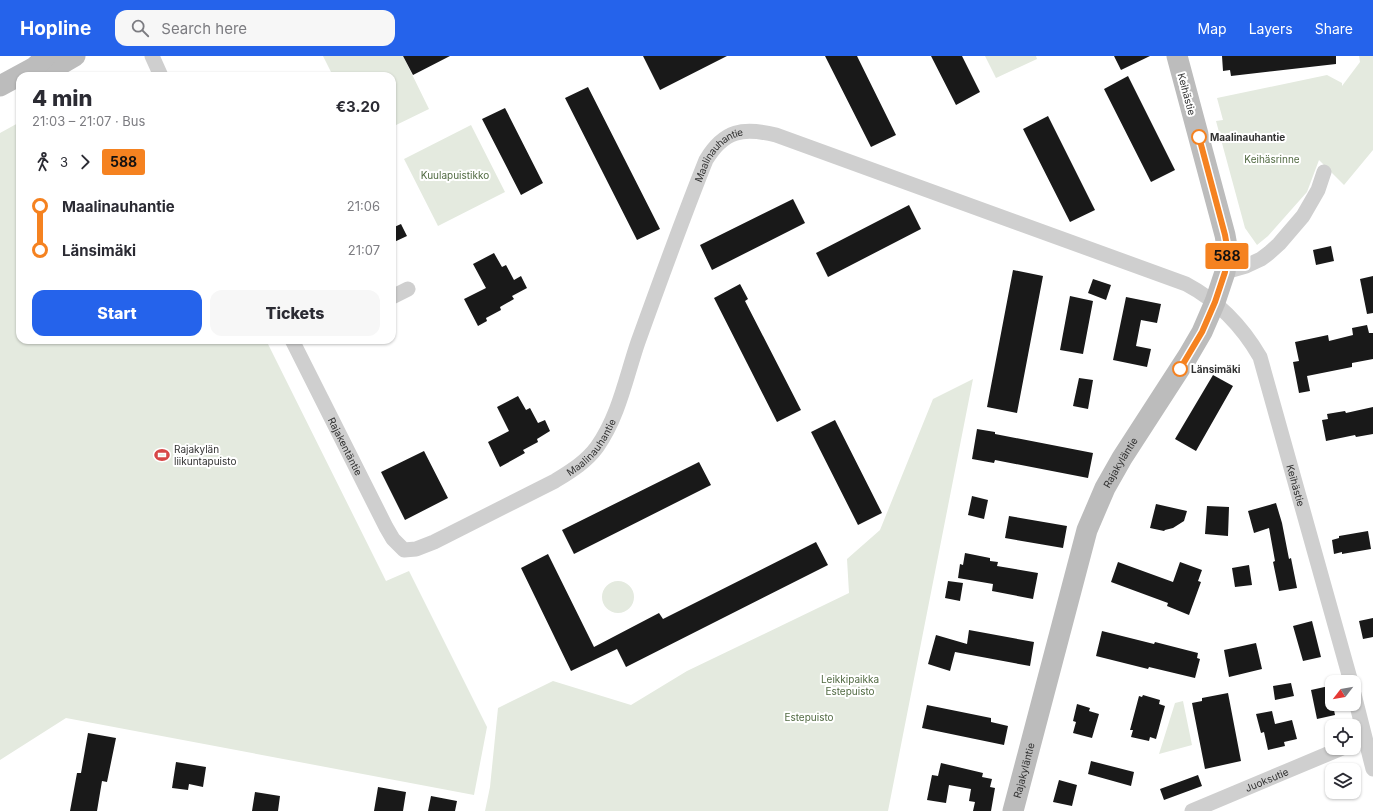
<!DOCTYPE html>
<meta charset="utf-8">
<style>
body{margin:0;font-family:Inter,sans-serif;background:#f7f7f7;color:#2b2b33;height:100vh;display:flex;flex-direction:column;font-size:15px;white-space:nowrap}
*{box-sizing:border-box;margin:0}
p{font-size:13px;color:#7c7c81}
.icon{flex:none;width:22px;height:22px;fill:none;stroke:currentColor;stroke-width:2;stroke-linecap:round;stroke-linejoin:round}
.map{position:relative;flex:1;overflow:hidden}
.side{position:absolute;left:16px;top:16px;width:380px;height:272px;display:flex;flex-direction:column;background:#fff;border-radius:12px;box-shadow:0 1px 3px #0004}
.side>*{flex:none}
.badge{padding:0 8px;border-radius:3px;font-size:14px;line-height:26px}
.needle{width:26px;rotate:239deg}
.buttons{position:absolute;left:1325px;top:619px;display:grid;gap:8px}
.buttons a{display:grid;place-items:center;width:36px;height:36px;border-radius:8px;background:#fff;box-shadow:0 1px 3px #0004;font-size:20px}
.map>.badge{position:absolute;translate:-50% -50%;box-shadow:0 0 0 2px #fff}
.legs{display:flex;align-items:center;gap:6px;height:44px;padding:0 16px;font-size:13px}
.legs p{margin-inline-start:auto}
.head{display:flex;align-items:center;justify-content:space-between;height:68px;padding:0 16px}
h1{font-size:22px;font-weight:800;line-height:30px}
.button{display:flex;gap:8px;margin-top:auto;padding:8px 16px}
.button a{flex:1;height:46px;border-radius:12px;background:#2563eb;color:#fff;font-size:16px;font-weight:800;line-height:46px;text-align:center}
.button a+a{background:#f7f7f7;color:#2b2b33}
ul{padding:0 16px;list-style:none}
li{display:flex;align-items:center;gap:14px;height:44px;font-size:15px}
li i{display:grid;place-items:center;width:6px;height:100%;margin:0 5px;background:currentColor}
li i::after{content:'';width:10px;height:10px;margin:-5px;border:3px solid;border-radius:50%;background:#fff}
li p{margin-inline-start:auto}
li:first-child i{background:linear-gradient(#0000 50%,currentColor 0)}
li:last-child i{background:linear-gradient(currentColor 50%,#0000 0)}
header{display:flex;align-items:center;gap:24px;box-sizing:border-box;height:56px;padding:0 20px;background:#2563eb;color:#fff}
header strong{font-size:19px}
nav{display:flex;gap:22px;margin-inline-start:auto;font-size:14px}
.search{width:280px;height:36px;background:#f7f7f7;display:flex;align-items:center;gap:10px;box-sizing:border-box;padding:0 14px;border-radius:12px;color:#7c7c81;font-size:15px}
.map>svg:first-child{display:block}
</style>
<header>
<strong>Hopline</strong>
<div class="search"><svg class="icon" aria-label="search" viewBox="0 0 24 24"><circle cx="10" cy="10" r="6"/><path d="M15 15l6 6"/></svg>Search here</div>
<nav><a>Map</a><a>Layers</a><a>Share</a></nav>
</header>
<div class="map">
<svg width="1373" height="755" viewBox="0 0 1373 755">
<rect width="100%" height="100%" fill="#fff"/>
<path fill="#e4eadf" d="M323 0H403L429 53 392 71V20H333Z
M985 0H1036L1037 3 996 22Z
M1359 0H1373V94L1344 129 1319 104 1307 136 1268 180 1257 189 1245 172 1216 65 1223 64 1217 42 1327 19 1342 27V30L1360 6Z
M20 66V284H266L386 525 409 515 487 671 474 739 66 662 0 704V77Z
M471 69 505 136 438 170 404 103Z
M973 323 888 755H485L490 731 498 652 553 625 631 649 687 615 849 537 847 503 880 474 933 343Z
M602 541a16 16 0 1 1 32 0a16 16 0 1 1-32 0Z
M1183 645 1192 689 1159 698 1175 647Z"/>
<path fill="#191919" d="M403 0H450L413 19Z
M643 0H727L660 34Z
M825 0H857L896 79 871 91Z
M931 0H962L980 36 956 49Z
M1114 0H1150L1121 14Z
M1222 0H1336V8L1231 20 1230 14 1223 15Z
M1128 20 1175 114 1151 126 1104 33Z
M588 31 660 173 637 184 565 42Z
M505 52 543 127 521 139 482 63Z
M1048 60 1095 154 1070 166 1023 73Z
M793 143 805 167 712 214 700 189Z
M909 149 921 173 828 221 816 197Z
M401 168 407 180 392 187V172Z
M1331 190 1334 205 1316 209 1313 194Z
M494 197 502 211 506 209 514 224 521 220 527 232 512 240 514 243 500 251 501 254 486 262 487 265 478 270 464 243 486 232 473 208Z
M1013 214 1043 220 1017 357 987 351Z
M1373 220V257L1367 258 1360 223Z
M1093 223 1111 229 1106 244 1088 237Z
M740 228 748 243 745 245 801 354 777 366 714 242Z
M1070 240 1093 245 1083 298 1060 294Z
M1126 241 1161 248 1157 267 1141 264 1136 290 1151 293 1147 311 1113 304Z
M1367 269 1369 277H1373V303L1352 307V311L1307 320 1310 335 1299 337 1293 306 1299 305 1295 286 1328 279 1329 285 1353 279 1352 272Z
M1213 319 1233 330 1196 395 1175 383Z
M1079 322 1093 324 1088 353 1073 350Z
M518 340 526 354 530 352 538 367 545 364 550 375 537 383 538 386 523 394 525 397 500 411 488 386 509 375 497 351Z
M1373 351V378L1356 381 1355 379 1326 385 1322 364 1328 363 1327 358 1345 355 1346 357Z
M835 364 882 457 858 469 811 376Z
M977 373 995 376V378L1093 397 1088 422 995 404 994 407 972 403Z
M424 395 448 442 405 464 381 416Z
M699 406 711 429 574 498 562 474Z
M972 440 988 444 984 463 968 459Z
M1276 447 1282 467 1289 503 1291 502 1297 532 1279 535 1273 506 1275 505 1269 472 1254 477 1248 455Z
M1156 448 1187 455 1184 465 1173 472 1165 474 1164 475 1150 472Z
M1207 450 1229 451 1228 480 1205 478Z
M1009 460 1067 470 1063 492 1005 482Z
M1368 475 1371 493 1342 498V496L1334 498 1332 484 1339 482V480Z
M816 486 828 509 626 611 617 593 571 615 521 512 548 498 594 591 659 557 663 563Z
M965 497 990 502V505L998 506 997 510 1038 517 1033 543 992 535 993 528 958 522 960 508 963 509Z
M1118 506 1173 526 1180 506 1202 514 1198 525 1201 526 1189 559 1167 550 1168 547 1111 526Z
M1249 509 1252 529 1235 531 1232 512Z
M948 525 963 527 960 545 945 542Z
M1373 562V581L1363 583 1359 565Z
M1312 565 1321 601 1303 605 1293 570Z
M969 574 1034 586 1030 610 955 596 950 615 928 608 936 579 967 588Z
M1102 575 1154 588 1155 586 1198 597 1197 602 1200 603 1195 622 1149 611 1148 613 1096 600Z
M1256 587 1262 613 1229 621 1224 594Z
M1291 627 1294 640 1275 644 1273 630Z
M1329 630 1335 659 1317 663 1311 634Z
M1228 637 1241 705 1205 713 1192 647 1202 645V642Z
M1143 639 1160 644 1159 648 1165 650 1156 683 1150 681 1149 685 1131 681 1133 674H1130L1139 640 1142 641Z
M1077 648 1090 652 1089 655 1099 658 1092 682 1073 677 1076 666 1073 665Z
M927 649 991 662V666L1008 670 1004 689 922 672Z
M1272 655 1275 668 1292 664 1297 683 1284 686 1285 690 1268 694 1264 676 1261 677 1256 658Z
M88 677 116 682 107 726 102 725 97 755H70L77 717H81Z
M1091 705 1134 716 1131 730 1088 718Z
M176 706 206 711 203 731 189 728 188 734 172 732Z
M941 707 983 717 982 721 992 723 990 731 995 732 991 755H973L975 746 969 745 971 733 949 729 946 747 927 744 932 719 938 720Z
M1198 719 1202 730 1164 744 1160 733Z
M1059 724 1077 729 1072 750 1053 746Z
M378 731 406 736 403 755H374Z
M255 736 280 740 278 755H252Z
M431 740 457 745 455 755H428Z"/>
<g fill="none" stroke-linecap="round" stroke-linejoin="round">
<g stroke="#cfcfcf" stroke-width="15">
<path d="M152 0 161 20"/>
<path d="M1225 216 1246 210 1261 203 1269 197 1279 188 1303 160 1318 134 1324 116"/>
<path d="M392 241 408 233"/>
<path id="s1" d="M292 284 386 471 393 483 404 494 416 493 434 486 555 425C571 415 586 406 597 391 619 360 626 321 638 286 660 225 682 164 706 104 724 74 743 71 776 79L1186 228C1218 245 1242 270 1260 301L1351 626"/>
<path d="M1354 638 1373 713"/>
<path id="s2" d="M1192 755 1342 692"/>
</g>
<g stroke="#bcbcbc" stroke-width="21">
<path d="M35 11 63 7 75 0"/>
<path d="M0 30 35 11 46 0"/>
<path id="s3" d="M1013 755 1087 474 1105 432 1122 402 1188 300 1202 276 1215 246 1225 216 1228 196 1225 179 1177 0"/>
</g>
</g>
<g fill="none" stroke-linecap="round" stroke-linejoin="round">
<g stroke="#fff" stroke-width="9">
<path id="line-1" d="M1180 313 1202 276 1215 246 1225 216 1228 196 1225 179 1199 81"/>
</g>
<use href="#line-1" stroke="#f58220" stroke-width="6"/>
</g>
<defs>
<g id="stadium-bare" transform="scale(1.2)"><path d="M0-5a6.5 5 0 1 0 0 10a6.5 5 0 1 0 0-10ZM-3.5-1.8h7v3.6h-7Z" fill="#d74747" stroke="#fff" stroke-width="2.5" paint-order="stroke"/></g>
</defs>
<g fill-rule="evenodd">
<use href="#stadium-bare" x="162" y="399"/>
</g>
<g fill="#fff" stroke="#f58220" stroke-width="2">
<circle cx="1199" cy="81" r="7"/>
<circle cx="1180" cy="313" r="7"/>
</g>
<g text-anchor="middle" stroke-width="4" stroke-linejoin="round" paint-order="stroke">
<g font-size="10" fill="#323232" stroke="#fff">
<text transform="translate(1187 38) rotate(75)" y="4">Keihästie</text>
<text dy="4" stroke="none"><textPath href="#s1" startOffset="780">Maalinauhantie</textPath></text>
<text dy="4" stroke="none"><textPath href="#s1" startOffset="456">Maalinauhantie</textPath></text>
<text dy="4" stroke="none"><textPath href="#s1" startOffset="119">Rajakentäntie</textPath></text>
<text dy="4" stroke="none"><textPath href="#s3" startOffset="366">Rajakyläntie</textPath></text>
<text dy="4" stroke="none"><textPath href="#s1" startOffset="1524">Keihästie</textPath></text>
<text dy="4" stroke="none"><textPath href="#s3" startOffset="42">Rajakyläntie</textPath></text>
<text dy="4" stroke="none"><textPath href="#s2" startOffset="81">Juoksutie</textPath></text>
</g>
<g font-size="10" font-weight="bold" fill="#323232" stroke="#fff" text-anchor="start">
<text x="1210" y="85">Maalinauhantie</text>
<text x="1191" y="317">Länsimäki</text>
</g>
<g font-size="10" fill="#526b43" stroke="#fff">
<text x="1272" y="107">Keihäsrinne</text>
<text x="455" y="123">Kuulapuistikko</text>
<text x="850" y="627">Leikkipaikka<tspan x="850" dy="12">Estepuisto</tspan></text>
<text x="809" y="665">Estepuisto</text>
</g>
<g font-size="10" fill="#323232" stroke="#fff" text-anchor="start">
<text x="174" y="397">Rajakylän<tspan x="174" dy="12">liikuntapuisto</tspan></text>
</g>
</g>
</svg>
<div class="buttons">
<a><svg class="needle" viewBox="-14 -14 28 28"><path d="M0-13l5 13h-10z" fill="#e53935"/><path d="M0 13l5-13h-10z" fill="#7c7c81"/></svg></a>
<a><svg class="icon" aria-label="locate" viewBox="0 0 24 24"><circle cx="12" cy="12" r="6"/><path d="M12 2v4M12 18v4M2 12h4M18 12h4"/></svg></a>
<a><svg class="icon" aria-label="layers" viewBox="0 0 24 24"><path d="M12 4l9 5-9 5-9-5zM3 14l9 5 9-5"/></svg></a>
</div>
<b class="badge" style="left:1227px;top:200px;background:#f58220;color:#111">588</b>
<section class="side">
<div class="head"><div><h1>4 min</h1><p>21:03 – 21:07 · Bus</p></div><b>€3.20</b></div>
<div class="legs"><svg class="icon" aria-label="walk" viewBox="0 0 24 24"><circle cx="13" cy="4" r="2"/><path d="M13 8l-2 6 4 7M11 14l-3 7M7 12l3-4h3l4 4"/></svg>3<svg class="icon" aria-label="forward" viewBox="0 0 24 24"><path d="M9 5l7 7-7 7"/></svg><b class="badge" style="background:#f58220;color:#111">588</b></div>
<ul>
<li><i style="color:#f58220"></i><b>Maalinauhantie</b><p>21:06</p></li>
<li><i style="color:#f58220"></i><b>Länsimäki</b><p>21:07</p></li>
</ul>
<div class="button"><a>Start</a><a>Tickets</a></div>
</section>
</div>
